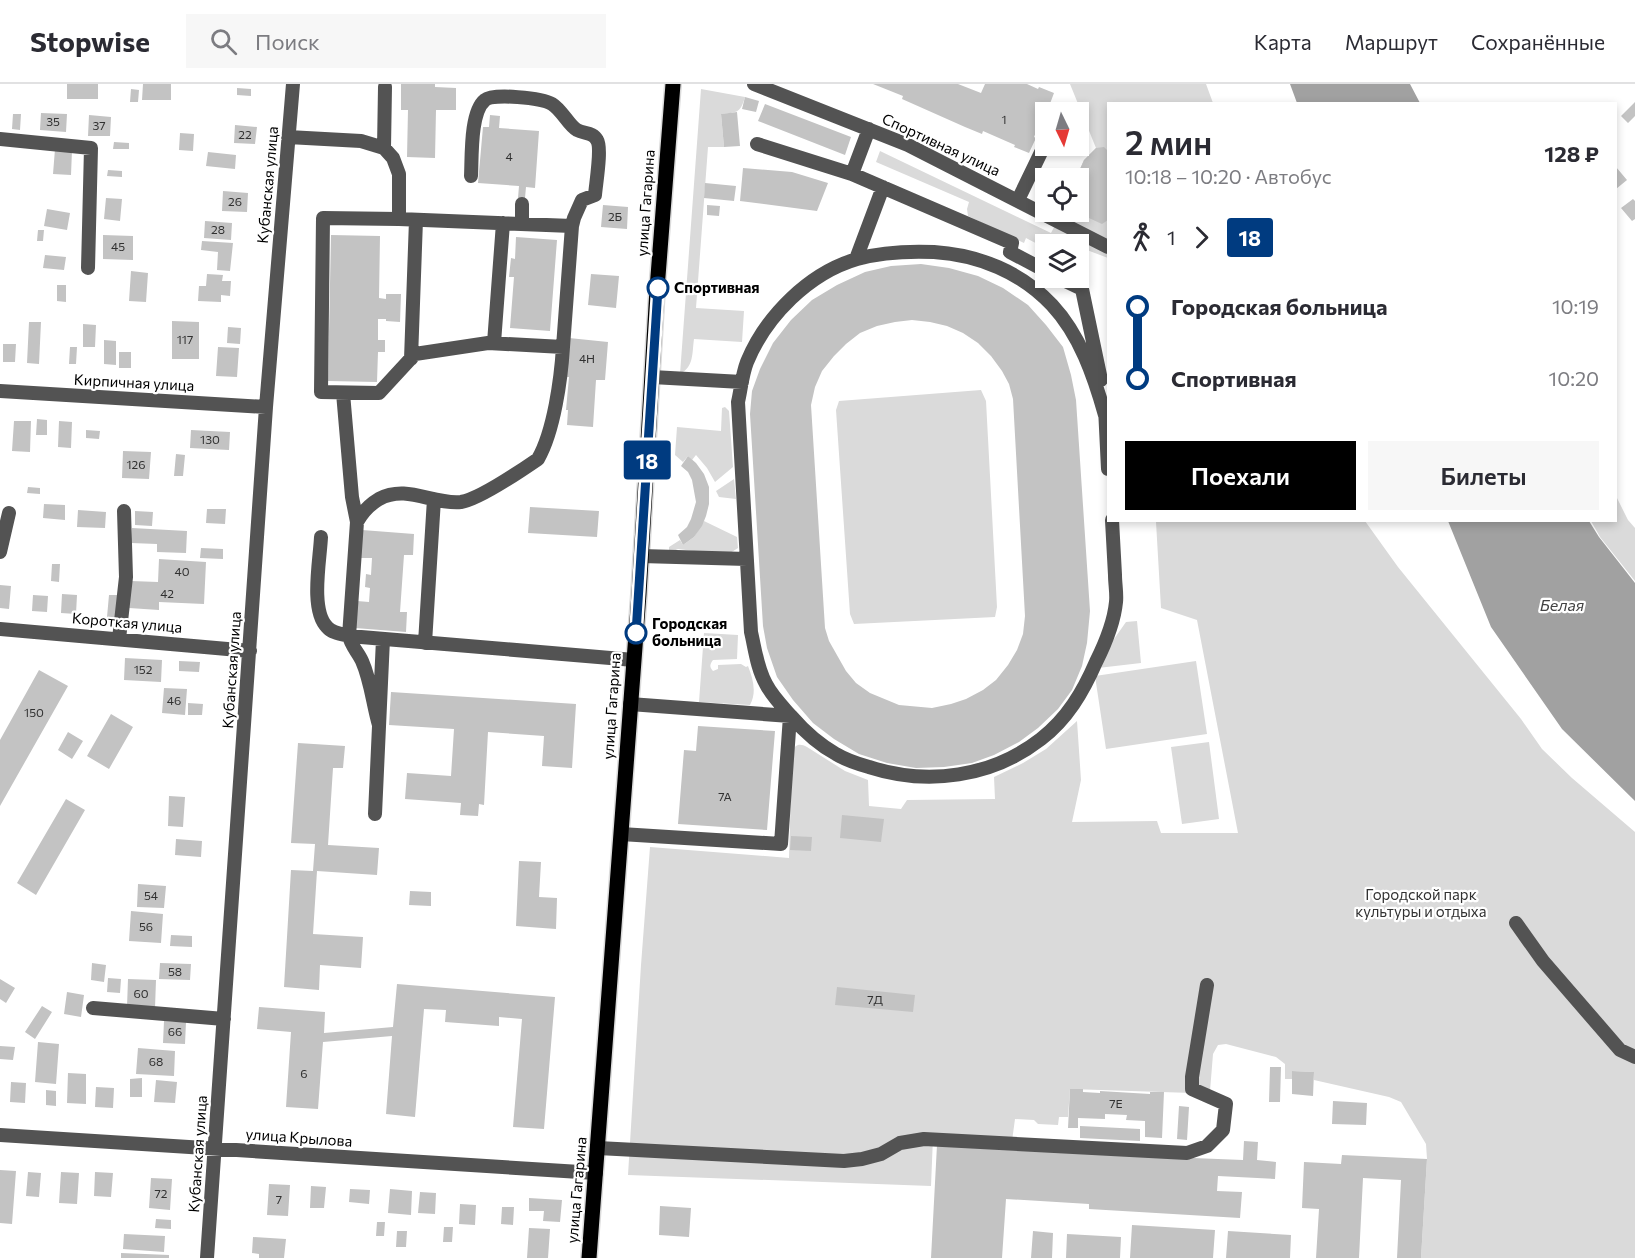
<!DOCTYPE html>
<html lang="ru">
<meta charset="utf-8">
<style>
body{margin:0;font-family:Commissioner,sans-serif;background:#f7f7f7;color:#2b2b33;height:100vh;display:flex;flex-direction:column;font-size:22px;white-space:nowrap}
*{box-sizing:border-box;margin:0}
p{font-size:20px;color:#7c7c81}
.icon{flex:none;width:33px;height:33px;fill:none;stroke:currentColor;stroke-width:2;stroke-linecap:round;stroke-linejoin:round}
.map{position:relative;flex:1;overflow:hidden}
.details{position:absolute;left:1107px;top:18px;width:510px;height:420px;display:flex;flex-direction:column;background:#fff;border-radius:0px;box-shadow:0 3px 9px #0003}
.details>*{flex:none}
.badge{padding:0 12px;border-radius:4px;font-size:21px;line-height:39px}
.needle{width:39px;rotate:175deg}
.buttons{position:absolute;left:1035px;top:18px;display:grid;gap:12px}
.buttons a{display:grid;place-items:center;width:54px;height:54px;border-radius:0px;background:#fff;box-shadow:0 3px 9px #0003;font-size:30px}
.map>.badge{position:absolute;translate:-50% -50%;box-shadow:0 0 0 3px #fff}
.legs{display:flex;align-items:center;gap:9px;height:66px;padding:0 18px;font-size:20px}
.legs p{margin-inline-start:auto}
.summary{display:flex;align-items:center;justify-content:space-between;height:102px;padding:0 18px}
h1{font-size:33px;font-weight:600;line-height:45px}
.action{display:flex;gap:12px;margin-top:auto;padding:12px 18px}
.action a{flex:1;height:69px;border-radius:0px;background:#000;color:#fff;font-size:24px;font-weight:600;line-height:69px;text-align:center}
.action a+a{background:#f7f7f7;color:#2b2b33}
ul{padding:0 18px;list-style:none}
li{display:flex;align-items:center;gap:21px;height:72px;font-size:22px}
li i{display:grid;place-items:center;width:9px;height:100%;margin:0 8px;background:currentColor}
li i::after{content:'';width:15px;height:15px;margin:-8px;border:4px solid;border-radius:50%;background:#fff}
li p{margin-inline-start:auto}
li:first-child i{background:linear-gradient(#0000 50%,currentColor 0)}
li:last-child i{background:linear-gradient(currentColor 50%,#0000 0)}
header{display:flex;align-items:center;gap:36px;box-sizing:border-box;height:84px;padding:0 30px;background:#fff;border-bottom:2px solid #e1e1e2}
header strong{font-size:28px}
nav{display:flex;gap:33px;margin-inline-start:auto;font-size:21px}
.search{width:420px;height:54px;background:#f7f7f7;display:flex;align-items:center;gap:15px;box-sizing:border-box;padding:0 21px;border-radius:0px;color:#7c7c81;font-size:22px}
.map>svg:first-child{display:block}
</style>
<header>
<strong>Stopwise</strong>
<div class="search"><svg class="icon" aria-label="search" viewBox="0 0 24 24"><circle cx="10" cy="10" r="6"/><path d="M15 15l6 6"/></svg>Поиск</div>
<nav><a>Карта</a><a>Маршрут</a><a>Сохранённые</a></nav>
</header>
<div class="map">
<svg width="1635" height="1174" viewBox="0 0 1635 1174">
<rect width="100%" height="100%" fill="#fff"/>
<path fill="#dadada" d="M1070 0H1206L1213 19 1108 20V174L1079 163 1078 160H1046L1045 164 1026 154 1024 159 968 132 967 125 969 118 876 78 880 67 1051 149 1062 128H1078V94H1076L1084 76 1096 64Z
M701 5 745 13C740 30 737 28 721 30L724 63H708L696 224 744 227 742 258 694 255C692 269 694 283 680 290Z
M981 306 986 317 997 523 995 533 854 540 850 530 836 326 839 317Z
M725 323 729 327 733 383 715 398 707 384 696 371 692 376 688 372 683 378 675 371 677 343 721 347 722 324Z
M734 395 736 415 719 413 716 407Z
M1616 412 1628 436 1635 444V497L1600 453 1591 437 1616 436Z
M704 437 737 453 738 464 727 471 678 465 669 469V463L680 456 683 461 694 453Z
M1157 437H1365L1398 483 1521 635 1542 665 1572 694 1635 748V1174H1421L1427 1075 1426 1060 1401 1018 1389 1013 1314 996V988L1292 987V995H1285V980L1276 973 1226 960 1218 961 1213 970 1210 1007 1192 1009 1070 1005 1068 1033H1059L1058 1041 1038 1040 1034 1036 1015 1035 1012 1057 933 1053 931 1102 628 1091 641 881 650 763 789 774 792 668C795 660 800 659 807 663L845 687 868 696 869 722 901 725 907 716 995 715 994 693 1023 679 1046 665 1077 637 1081 696 1072 738 1157 737 1161 749H1238L1197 536 1161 524 1156 438Z
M1137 537 1141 579 1098 584 1107 565 1126 538Z
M704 549 738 551 737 575 713 576C710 580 709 583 713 587L718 585V581L741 580 746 583 748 582C753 595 757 608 750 621L699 618Z
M1196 577 1207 650 1106 665 1095 592Z
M1209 658 1219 735 1182 740 1171 663Z"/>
<path fill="#a1a1a1" d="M1290 0H1410L1420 19H1297Z
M1448 437H1589L1599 453 1635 499V717L1562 645 1491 543Z"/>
<path fill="#c3c3c3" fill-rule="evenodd" d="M67 0H98V15H67Z
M143 0H171V16H142Z
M401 0H435V3L456 4V26H436L435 74 407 73 408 26H401Z
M873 0H958L981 9 985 0H1027L1038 5 1039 3 1054 9 1048 25 1046 24 1034 53 1036 54 1029 69 1014 63 1015 61 983 47 982 50 965 43 902 15 903 12Z
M237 4 251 5V12L237 11Z
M131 5 139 6 138 18H130Z
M745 13 759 17 756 28 742 25Z
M1635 18V32L1628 39 1621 32Z
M765 20 851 53 845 71 758 37Z
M737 28 740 62 724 63 721 30Z
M41 29 67 30 66 48 40 46Z
M13 30H21L20 46 12 45Z
M89 31 111 33 110 52H88Z
M490 31 500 32 499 44 539 47 535 104 526 103 525 114H518L519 102 478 99 483 43H489Z
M235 41 257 43 255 60 234 59Z
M180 49 194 50 193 67 179 66Z
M114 58 129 59V65H113Z
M1104 63 1108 67V136L1102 140 1078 129V94H1076L1084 76 1096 64Z
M55 65 72 66 71 91 53 90Z
M208 68 236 71 235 85 206 82Z
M1616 83 1627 96 1616 105Z
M743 84 792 88 828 99 817 127 740 117Z
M108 86 122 87V93L107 92Z
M705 99 736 102 734 117 704 114Z
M223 107 248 109 247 128 222 127Z
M106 114 122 115 120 137 104 135Z
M1633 115 1635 117V135L1632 137 1621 124Z
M603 121 628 123 627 145 601 143Z
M707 121 720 122 719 132 707 131Z
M47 125 70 129 67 146 44 142Z
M205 137 232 139 231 156 204 154Z
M38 146H44L43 157H37Z
M103 151 133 152V176L103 175Z
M331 151 380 152 379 214 386 215V210H401L400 238 386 237V235H378V256H385V268H378L377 298 328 297Z
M516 153 557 156 550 247 510 244 514 193H509L511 174 515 175Z
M202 157 233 159 230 187 217 186 218 168 201 166Z
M45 171 66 173 64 186 43 184Z
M921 180 949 184 978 192 1003 204 1028 221 1046 241 1063 263 1071 291 1076 316 1090 527 1087 559 1082 582 1072 606 1058 625 1038 644 1019 658 994 671 972 679 944 683 916 684 887 679 859 670 834 655 813 639 793 616 777 593 767 564 763 542 750 330 752 307 760 285 773 259 791 236 812 216 837 201 865 188 891 182ZM912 236 930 238 947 242 963 249 978 259 991 272 1002 287 1009 300 1013 315 1025 532 1023 550 1017 566 1008 581 996 596 983 606 966 615 951 620 932 624 899 621 870 609 856 599 846 587 829 557 825 544 811 321 815 303 822 287 834 272 846 260 860 249 877 242 895 238Z
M131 187 148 189 146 218 129 217Z
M207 190 223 191 222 197H231L230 212 221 211V218L198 217 199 202H206Z
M591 190 619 192 616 224 588 221Z
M57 201H66V218L57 217Z
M172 237 199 238V275H172Z
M29 238H41L39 280 27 279Z
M83 240 96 241 95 263H83Z
M228 243 241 244 240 260 227 259Z
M569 254 608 258 605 296H596L593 343 567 341 568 326H566L569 293H566Z
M104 256 116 257V281L104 280Z
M3 260H16L15 278H3Z
M70 263H77L76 280H69Z
M218 263 239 264 237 293 216 292Z
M119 268H131V284H119Z
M37 335 47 336V351H36Z
M14 337H31L30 368 12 367Z
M59 337 72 338 71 364 58 363Z
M86 346 100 347 99 355 86 354Z
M191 346 230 348 229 366 190 364Z
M123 367 151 368 149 395 122 394Z
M176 370 185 371 183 392H174Z
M688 372 696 379 704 390 709 403V420L706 432 702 442 694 453 683 461 678 451 687 443 691 435 696 418 692 396 688 388 681 382Z
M28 403 40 404V410L27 409Z
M44 420 65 421V436L43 434Z
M530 423 599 427 597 453 528 449Z
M207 425H226L225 440 206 439Z
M78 426 106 428 105 444 77 443Z
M135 427 153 428 152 442 135 441Z
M132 444 187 447 186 469 157 468V460L131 459Z
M362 446 414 450 413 471H404L400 528H407L406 548 355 544 357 517 369 518 370 504 365 503 366 490 371 491 372 474H360Z
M201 464 223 465V475L200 474Z
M159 475 206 478 204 520 159 518V526L129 524 131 497 158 498Z
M52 480H60L59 498 51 497Z
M0 501 11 502 9 525 0 524Z
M62 510 77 511 76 530 61 529Z
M33 511 48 512 47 528 32 527Z
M109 511H119L117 533H107Z
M125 574 162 576 161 598 124 596Z
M179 577 200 578 199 588 179 587Z
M39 586 68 602 0 722V656Z
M164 604 187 605 185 631 162 629Z
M391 608 576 620 572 684 542 682 544 652 488 648 484 721 479 720 478 732 460 731 461 719 405 715 407 689 451 692 454 645 389 641Z
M188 619 203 620 202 631H188Z
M111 630 133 643 109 685 87 672Z
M698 642 775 647 767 746 678 740 684 666 696 667Z
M68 648 83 657 72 675 58 666Z
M298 659 345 662 343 684H333L328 761 379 764 377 791 317 787 313 850 363 853 361 884 320 881 319 906 284 903 291 786 313 787 315 760 291 759Z
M169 712 185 713 183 743 168 742Z
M66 715 85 726 36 811 17 799Z
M842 731 884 735 881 758 840 754Z
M791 752 812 753 811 767 790 766Z
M176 755 202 757 201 773 175 771Z
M519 777 541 778 539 813 557 814 556 845 516 842Z
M138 800 166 802 164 824 137 823Z
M410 807 431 808V822L409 821Z
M131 827 163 830 161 859 129 857Z
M171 851 192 852V863L170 862Z
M92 879 106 881 104 898 91 896Z
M160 879 191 880 190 896 159 895Z
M108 894 121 895 120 909 107 908Z
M0 895 15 904 6 919 0 915Z
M128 895 156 896 155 924 127 923Z
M397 900 555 913 544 1045 513 1043 522 935 499 933V942L445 938 446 926 424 925 415 1033 386 1030 392 952 323 958 318 1025 286 1023 291 948 257 945 259 923 325 928 324 949 393 943Z
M837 903 915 911 913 928 835 921Z
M67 908 84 911 81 933 64 930Z
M42 922 52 928 35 955 25 948Z
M164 937 186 938 185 960 163 959Z
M38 958 59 960 56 1000 35 998Z
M0 962 15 963 13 976 0 975Z
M138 964 175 967 174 992 136 990Z
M1270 983H1281L1280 1018H1269Z
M1292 987 1314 988 1313 1012 1292 1010Z
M68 989 86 990V1020L67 1019Z
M142 994V1013H130V995Z
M156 996 177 998 175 1019 154 1018Z
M11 998 26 999 25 1019 10 1018Z
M96 1003 114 1004 113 1024 95 1023Z
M1070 1005H1083V1008L1100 1009V1007L1150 1010V1008H1164L1162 1054 1145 1053V1037L1126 1036 1127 1031 1105 1030V1035L1078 1034V1044H1068Z
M46 1006 56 1007V1022L46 1021Z
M1333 1017 1367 1019 1366 1041 1332 1040Z
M1179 1022 1189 1023 1187 1056 1177 1055Z
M1080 1042 1140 1045V1057L1080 1054Z
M1244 1057 1258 1058 1257 1076 1276 1078 1275 1095 1218 1092 1217 1107 1242 1108 1240 1134 1089 1125V1120L1006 1115 1002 1174H931L937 1061 1092 1070 1243 1076Z
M1342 1071 1427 1075 1421 1174H1397L1401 1096 1363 1094 1359 1174H1316L1319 1125 1302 1124 1304 1078 1341 1080Z
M0 1086 16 1087 12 1140 0 1139Z
M28 1088 41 1089 39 1113 26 1112Z
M61 1088 79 1089 77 1120 59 1119Z
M95 1088 113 1089 111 1113 94 1112Z
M151 1094 172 1095 170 1126 149 1124Z
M269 1100 290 1101 288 1132 267 1131Z
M311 1102 326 1103 324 1124H310Z
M350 1105 370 1106 369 1120 349 1118Z
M390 1105 412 1107 411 1131 388 1129Z
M420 1108 436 1109 435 1130 418 1129Z
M529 1114 562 1116 560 1138 543 1137 544 1127H529Z
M460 1120 476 1121 475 1141 459 1140Z
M660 1122 691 1124 689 1153 659 1151Z
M502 1123H514L513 1141 501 1140Z
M156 1135 171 1136V1145L155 1144Z
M377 1138H385L384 1152H376Z
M1132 1141 1215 1146 1213 1174H1130Z
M444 1143H453L452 1158H443Z
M529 1144 550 1145 548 1174H527Z
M397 1147H407L406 1163H396Z
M1033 1147 1053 1149 1052 1174H1031Z
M1228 1147 1291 1151 1290 1174H1226Z
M124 1150 165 1152 164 1168 123 1165Z
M1067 1150 1121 1153 1120 1174H1066Z
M253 1153 286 1155 284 1174H259V1170L252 1169Z
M121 1169 169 1171V1174H121Z"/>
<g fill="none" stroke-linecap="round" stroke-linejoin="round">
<g stroke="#dbdbdb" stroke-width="18">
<path id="major" d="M589 1174 639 510 657 205 673 0"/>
</g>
<path stroke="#535353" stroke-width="14" d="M754 0 908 61 1108 163
M288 53 361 57 384 64 393 74 399 90V135L572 142
M0 55 91 64 88 184
M757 60 852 90 1012 159 1010 168 1046 187
M384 64 385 3
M852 90 869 45
M1018 116 1046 58
M399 135 323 134 321 308 379 309 415 270 488 259 563 263 572 142 574 134 582 116 595 111C596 99 602 64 597 56 593 48 584 50 577 46 569 42 562 26 552 20 542 14 493 9 485 16 470 28 472 73 471 92
M522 140V120
M856 175 883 103
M1059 194 1082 205 1101 296
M494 259 503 139
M411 275 416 136
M652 293 742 298
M0 307 266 323
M343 309 352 413 357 438 349 552 634 576
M1105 324 1108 385
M1105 331C1094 292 1080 251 1052 221 1021 188 979 171 934 168 909 167 882 168 857 175 809 189 766 232 747 278 742 291 741 305 738 318L751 548C755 565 757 584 766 600 772 612 782 622 791 632 804 647 818 660 836 670 846 676 858 680 869 683 928 702 992 693 1041 655 1067 635 1083 608 1096 578 1105 560 1114 539 1116 518 1117 510 1115 500 1115 491 1114 473 1113 455 1112 436
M357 438C363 427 369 421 379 415 407 400 433 421 461 418 480 415 522 386 538 375 554 347 561 295 563 263
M321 453C320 476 310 526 327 543 332 549 341 550 349 552 351 562 358 568 362 577 371 597 373 621 379 641
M0 468 9 429
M641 472 747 475
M0 545 250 567
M119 555 126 493 124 427
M425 559 434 415
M375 730 383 555
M621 750 781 760 790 632 630 620
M1516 839 1543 877 1620 966 1635 973
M93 924 224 935
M0 1051 596 1089
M598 1064 844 1077 862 1075 881 1070 900 1059 924 1055 1187 1069 1207 1062 1223 1046 1226 1020 1192 1005V993L1207 901
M207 1174 266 323 293 0"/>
<use href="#major" stroke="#000" stroke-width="15"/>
</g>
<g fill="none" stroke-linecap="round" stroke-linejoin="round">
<g stroke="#fff" stroke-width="14">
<path id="line-1" d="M636 549 658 204"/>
</g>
<use href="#line-1" stroke="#003b80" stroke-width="9"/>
</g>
<g fill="#fff" stroke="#003b80" stroke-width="3">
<circle cx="658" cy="204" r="10"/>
<circle cx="636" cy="549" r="10"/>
</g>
<g text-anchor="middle" stroke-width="4.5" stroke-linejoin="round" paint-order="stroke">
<g font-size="12" fill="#313131">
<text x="1004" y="40">1</text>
<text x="53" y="42">35</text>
<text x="99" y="46">37</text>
<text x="245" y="55">22</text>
<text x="509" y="77">4</text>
<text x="235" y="122">26</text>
<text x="615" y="137">2Б</text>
<text x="218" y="150">28</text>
<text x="118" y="167">45</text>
<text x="185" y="260">117</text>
<text x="587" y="279">4Н</text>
<text x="210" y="360">130</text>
<text x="136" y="385">126</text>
<text x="182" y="492">40</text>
<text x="167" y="514">42</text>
<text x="143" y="590">152</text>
<text x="174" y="621">46</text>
<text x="34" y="633">150</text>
<text x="725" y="717">7А</text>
<text x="151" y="816">54</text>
<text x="146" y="847">56</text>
<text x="175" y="892">58</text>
<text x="141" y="914">60</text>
<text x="875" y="920">7Д</text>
<text x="175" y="952">66</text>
<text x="156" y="982">68</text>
<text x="304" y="994">6</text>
<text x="1116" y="1024">7Е</text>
<text x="161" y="1114">72</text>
<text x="279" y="1120">7</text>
</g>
<g font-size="15" fill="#000" stroke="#fff">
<text transform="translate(941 61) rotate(25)" y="5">Спортивная улица</text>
<text transform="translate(268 101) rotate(-85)" y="5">Кубанская улица</text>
<text transform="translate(646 119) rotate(-86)" y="5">улица Гагарина</text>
<text transform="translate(134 299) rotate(3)" y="5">Кирпичная улица</text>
<text transform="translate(127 539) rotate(5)" y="5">Короткая улица</text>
<text transform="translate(232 586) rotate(-86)" y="5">Кубанская улица</text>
<text transform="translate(612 622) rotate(-86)" y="5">улица Гагарина</text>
<text transform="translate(299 1054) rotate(4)" y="5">улица Крылова</text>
<text transform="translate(198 1070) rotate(-86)" y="5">Кубанская улица</text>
<text transform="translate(577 1106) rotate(-85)" y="5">улица Гагарина</text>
</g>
<g font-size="15" font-weight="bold" fill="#000" stroke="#fff" text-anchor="start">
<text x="674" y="209">Спортивная</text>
<text x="652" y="545">Городская<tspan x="652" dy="17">больница</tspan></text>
</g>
<g font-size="15" fill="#313131" stroke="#fff">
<text x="1421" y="816">Городской парк<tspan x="1421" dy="17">культуры и отдыха</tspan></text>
</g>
<g font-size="16" font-style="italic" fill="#424242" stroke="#fff">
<text x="1562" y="527">Белая</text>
</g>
</g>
</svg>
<div class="buttons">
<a><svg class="needle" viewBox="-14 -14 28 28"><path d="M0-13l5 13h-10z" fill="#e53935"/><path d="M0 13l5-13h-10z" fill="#7c7c81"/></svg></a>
<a><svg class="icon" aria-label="locate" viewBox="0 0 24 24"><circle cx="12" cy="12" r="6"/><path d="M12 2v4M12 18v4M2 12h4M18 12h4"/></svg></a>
<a><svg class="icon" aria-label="layers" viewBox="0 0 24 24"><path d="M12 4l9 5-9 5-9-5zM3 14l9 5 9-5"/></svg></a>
</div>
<b class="badge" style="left:647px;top:376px;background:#003b80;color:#fff">18</b>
<section class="details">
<div class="summary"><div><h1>2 мин</h1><p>10:18 – 10:20 · Автобус</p></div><b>128 ₽</b></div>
<div class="legs"><svg class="icon" aria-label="walk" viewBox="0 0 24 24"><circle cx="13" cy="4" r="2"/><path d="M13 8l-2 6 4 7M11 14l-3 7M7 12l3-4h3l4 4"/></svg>1<svg class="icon" aria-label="forward" viewBox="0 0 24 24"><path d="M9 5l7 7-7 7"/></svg><b class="badge" style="background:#003b80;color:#fff">18</b></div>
<ul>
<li><i style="color:#003b80"></i><b>Городская больница</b><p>10:19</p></li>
<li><i style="color:#003b80"></i><b>Спортивная</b><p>10:20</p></li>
</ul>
<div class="action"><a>Поехали</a><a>Билеты</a></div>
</section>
</div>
